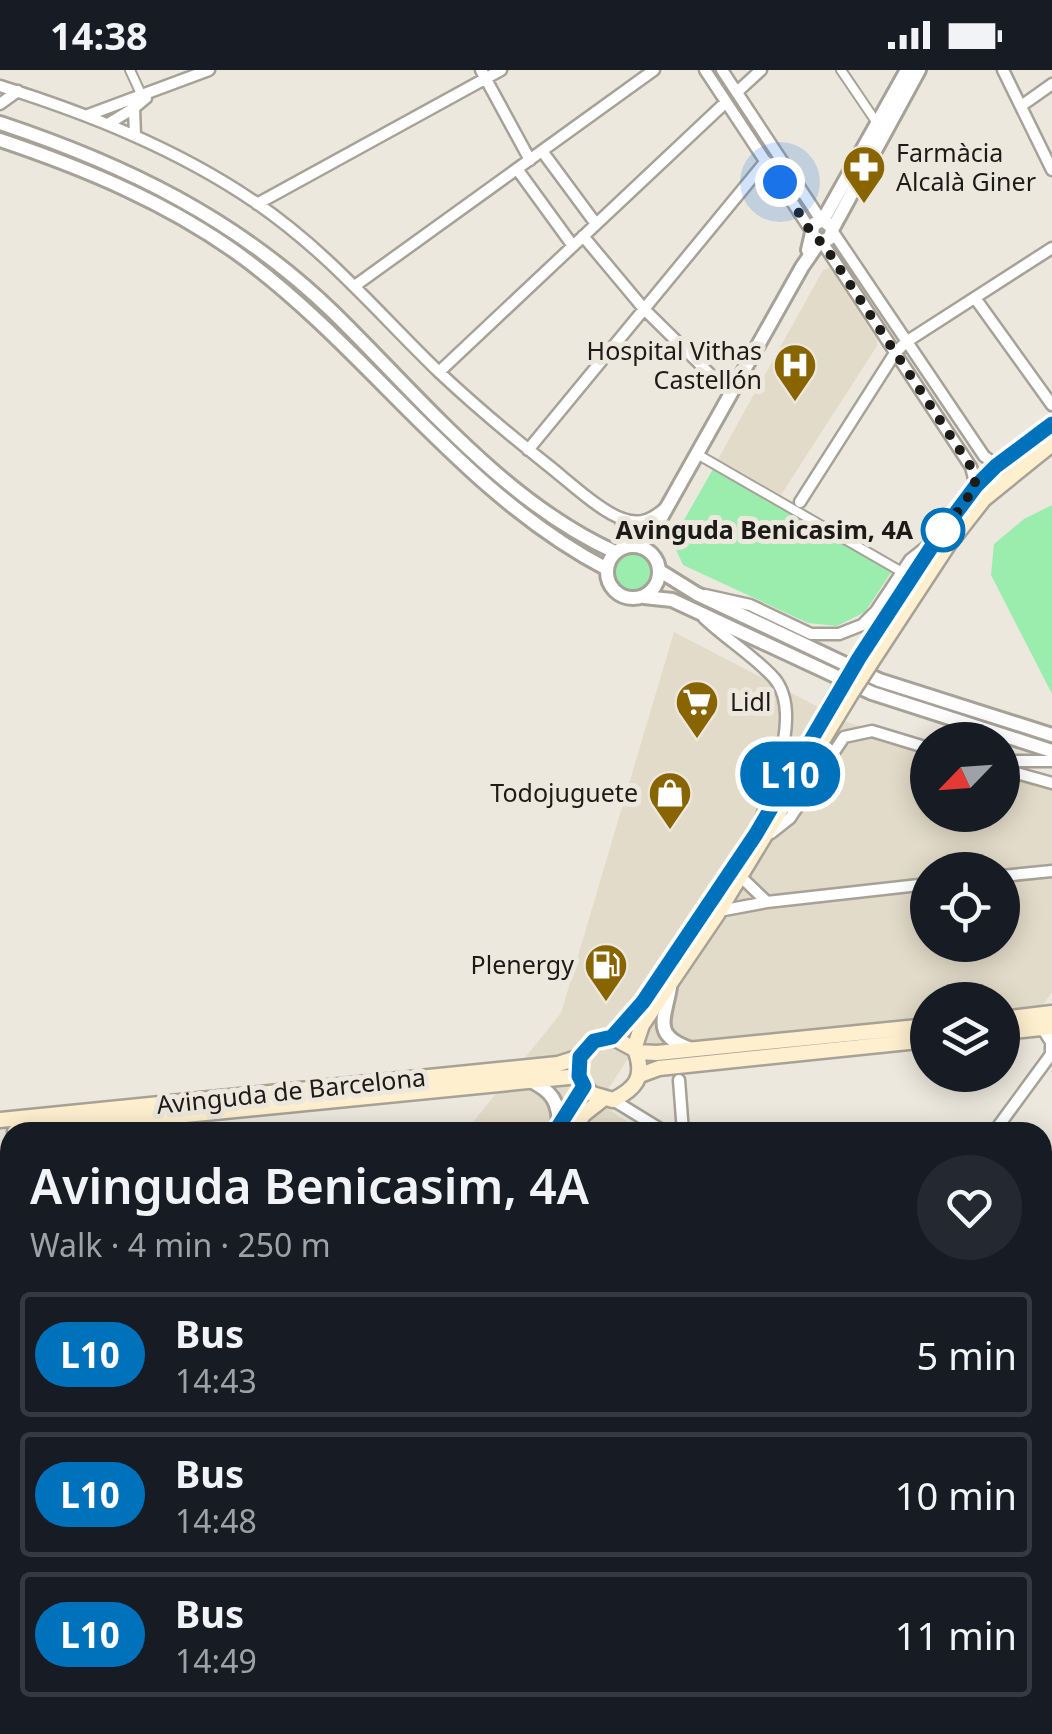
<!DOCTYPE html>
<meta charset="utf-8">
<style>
body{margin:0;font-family:"Noto Sans",sans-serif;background:#242831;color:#f1f3f6;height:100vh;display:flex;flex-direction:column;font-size:38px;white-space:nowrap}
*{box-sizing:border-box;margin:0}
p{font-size:32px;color:#9ea1a6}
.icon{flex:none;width:55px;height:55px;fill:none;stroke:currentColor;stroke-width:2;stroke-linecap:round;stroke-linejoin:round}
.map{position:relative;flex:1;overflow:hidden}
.sheet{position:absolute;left:0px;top:1052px;width:1052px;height:612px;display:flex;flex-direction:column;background:#171b24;border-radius:30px 30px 0 0;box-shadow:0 5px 25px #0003}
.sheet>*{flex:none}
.badge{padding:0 20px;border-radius:32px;font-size:35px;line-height:65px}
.needle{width:65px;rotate:245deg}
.fabs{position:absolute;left:910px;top:652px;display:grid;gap:20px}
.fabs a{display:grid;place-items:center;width:110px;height:110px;border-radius:50%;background:#171b24;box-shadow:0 5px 25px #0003;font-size:50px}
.you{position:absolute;width:50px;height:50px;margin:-25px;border:8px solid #fff;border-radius:50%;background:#1a73e8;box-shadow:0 0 0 15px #1a73e833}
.map>.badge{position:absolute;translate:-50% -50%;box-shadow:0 0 0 5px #fff}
.round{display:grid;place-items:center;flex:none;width:105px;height:105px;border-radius:52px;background:#242831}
.overview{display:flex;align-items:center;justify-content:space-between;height:170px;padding:0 30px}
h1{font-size:48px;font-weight:600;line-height:75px}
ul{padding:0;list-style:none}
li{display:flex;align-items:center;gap:30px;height:125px;margin:0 20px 15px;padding:0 10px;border:5px solid #363941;border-radius:10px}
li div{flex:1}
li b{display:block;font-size:38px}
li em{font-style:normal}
li .badge{min-width:110px;font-weight:700;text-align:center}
.status{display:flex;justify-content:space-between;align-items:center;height:70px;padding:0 50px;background:#171b24;direction:ltr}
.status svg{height:28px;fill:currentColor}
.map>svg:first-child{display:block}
</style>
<div class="status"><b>14:38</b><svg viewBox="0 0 49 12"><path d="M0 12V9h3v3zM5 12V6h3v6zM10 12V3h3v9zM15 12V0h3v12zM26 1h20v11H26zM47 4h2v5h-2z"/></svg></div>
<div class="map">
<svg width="1052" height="1664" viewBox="0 0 1052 1664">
<rect width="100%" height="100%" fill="#ede8dd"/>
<path fill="#e3dbc9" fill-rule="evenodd" d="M830 198 877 270V276L781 425 718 389 823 200Z
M674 562 849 653 927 673 928 745H1002L1003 693 1052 706V922L1043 935 1003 940 1002 930H928L927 948 633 981 599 1033 643 1062H465L561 943ZM928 800H1002V875H928Z"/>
<path fill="#9bedad" d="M717 392 896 495 865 542 837 556 808 553 683 495 672 471Z
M1052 435V624L991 505 994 474 1024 449Z
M614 502a19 19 0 1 1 38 0a19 19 0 1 1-38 0Z"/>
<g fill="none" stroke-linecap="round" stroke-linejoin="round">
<g stroke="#a7a298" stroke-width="12">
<path id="pedestrian" d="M130 0 142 26
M841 0 877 53
M697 384 902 502"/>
</g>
<g stroke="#a7a298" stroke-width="15">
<path id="minor" d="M481 0 530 90
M705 0 812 162
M722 0 821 150
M1003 0 1052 100
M0 16C89 44 177 79 255 132 328 182 377 242 439 302 474 335 511 366 549 396 568 411 601 442 623 449 640 455 651 450 664 439
M737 22 761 0
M0 34 18 21
M1021 36 1052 14
M88 45 209 0
M108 54 134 38
M135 65 134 38 146 28
M542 81 596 154
M517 99 573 176
M257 134 501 0
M833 162 984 386 996 395
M583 166 644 239 717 311
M822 172 971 397 976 416
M356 215 654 0
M975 228 1052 335
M439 302 726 32
M528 380 766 91
M800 432 895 283 906 272 1052 178
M620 449 633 475
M705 525 750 535 811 564H839L862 555 876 541 910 490 934 471
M704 548C726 569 754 586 774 608 805 644 768 724 756 764
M1002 691H1052
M1002 699 1052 713
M771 763 790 748 844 667 872 661 928 678
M740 806 767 832
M1002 806 1052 801
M719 841 767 832 928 814
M1042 958 1051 972V983
M679 1010 683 1062
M613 1030 665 1062
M994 1062 1052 983
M1042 1121 1052 1126
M1042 1234 1052 1241
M1042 1299 1052 1306
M1042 1376 1052 1384
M1042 1441 1052 1448
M1042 1493 1052 1479
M344 1655 357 1664
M434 1655 443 1664
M165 1664 173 1655
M523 1664 533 1655
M556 1664V1655
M807 1664 817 1655"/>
</g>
<g stroke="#a7a298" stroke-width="18">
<path id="tertiary" d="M0 53C126 95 237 149 333 242 419 326 504 432 615 482
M0 70C86 99 171 134 245 189 372 284 463 424 607 499
M823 150 907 0
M833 158 919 0
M808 180 814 154 823 150 833 158 829 169 820 171 812 165
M607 502a26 26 0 1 1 52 0a26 26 0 1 1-52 0Z
M639 476 653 462 802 197 820 171
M660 501 697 524 879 610 1052 665
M644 527 672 530 872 623 1052 681
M670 917C665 949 651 965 691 979
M529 1010C552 1021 559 1031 559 1057"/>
</g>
<g stroke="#a7a298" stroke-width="19">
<path id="secondary" d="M859 588 976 416 996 395 1052 354
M870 594 948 475 984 429 1052 374
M850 625 716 846 642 955 634 979 612 967C581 974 567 999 592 1024L613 1030C635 1019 645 1008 636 982L657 983 928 956
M767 744 839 619
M1002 949 1052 943
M1002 962 1052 957
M612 967 643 932 751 771
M640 1005 659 998 928 970
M0 1050 558 994 580 987
M15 1062 579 1006
M555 1062 584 1016
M571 1062 584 1044 603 1029
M0 1628 10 1635
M0 1642 10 1647
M1042 1654 1052 1658
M1023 1655 1028 1664
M961 1664 975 1661"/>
</g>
<use href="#pedestrian" stroke="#fff" stroke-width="8"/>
<use href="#minor" stroke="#fff" stroke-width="10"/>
<use href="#tertiary" stroke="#fff" stroke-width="12"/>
<use href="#secondary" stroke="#feefce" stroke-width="14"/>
<g stroke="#a7a298" stroke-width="19" stroke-linecap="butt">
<path id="secondary-bridge" d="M839 619 859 588
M850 625 870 594"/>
</g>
<use href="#secondary-bridge" stroke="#feefce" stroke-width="14"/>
</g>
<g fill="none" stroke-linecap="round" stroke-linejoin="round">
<g stroke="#fff" stroke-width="22">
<path id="line" d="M555 1062 584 1016 579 1006 580 987 594 971 612 967 643 932 756 764 859 588 938 467 976 416 996 396 1052 354"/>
</g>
<use href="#line" stroke="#0072bc" stroke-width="15"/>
<path stroke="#1d1b17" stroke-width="10" stroke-dasharray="0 18" d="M780 112 815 169 822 172 971 397 976 416 942 463 943 460"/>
</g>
<defs>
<g id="pharmacy-pin" transform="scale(2.25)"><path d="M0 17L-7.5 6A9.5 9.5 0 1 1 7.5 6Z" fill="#886501" stroke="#ede8dd"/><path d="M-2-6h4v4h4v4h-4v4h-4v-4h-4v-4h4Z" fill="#fff"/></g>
<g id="hospital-pin" transform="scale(2.25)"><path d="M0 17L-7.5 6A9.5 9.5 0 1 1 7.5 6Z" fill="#886501" stroke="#ede8dd"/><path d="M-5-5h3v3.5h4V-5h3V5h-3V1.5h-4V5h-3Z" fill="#fff"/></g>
<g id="supermarket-pin" transform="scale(2.25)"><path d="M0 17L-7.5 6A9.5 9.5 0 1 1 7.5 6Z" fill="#886501" stroke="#ede8dd"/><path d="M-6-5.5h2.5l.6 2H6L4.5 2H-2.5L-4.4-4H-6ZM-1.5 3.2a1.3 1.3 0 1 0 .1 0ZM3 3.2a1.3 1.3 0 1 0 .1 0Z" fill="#fff"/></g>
<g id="shop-pin" transform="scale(2.25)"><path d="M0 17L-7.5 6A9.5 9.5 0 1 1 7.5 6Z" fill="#886501" stroke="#ede8dd"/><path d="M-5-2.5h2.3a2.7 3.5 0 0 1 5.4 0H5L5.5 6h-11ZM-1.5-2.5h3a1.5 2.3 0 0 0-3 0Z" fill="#fff"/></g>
<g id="fuel-pin" transform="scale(2.25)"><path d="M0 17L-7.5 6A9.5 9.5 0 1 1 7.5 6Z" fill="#886501" stroke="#ede8dd"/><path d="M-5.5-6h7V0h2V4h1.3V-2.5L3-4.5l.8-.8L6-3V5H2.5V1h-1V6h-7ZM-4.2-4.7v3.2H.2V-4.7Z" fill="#fff"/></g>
</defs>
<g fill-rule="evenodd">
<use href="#pharmacy-pin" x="864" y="97"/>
<use href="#hospital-pin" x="795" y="295"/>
<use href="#supermarket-pin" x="697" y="632"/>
<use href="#shop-pin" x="670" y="723"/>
<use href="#fuel-pin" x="606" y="895"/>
</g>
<circle fill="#fff" stroke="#0072bc" stroke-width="5" cx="943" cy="460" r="20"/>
<g text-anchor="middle" stroke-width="10" stroke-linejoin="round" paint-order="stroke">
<g font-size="25" fill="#1d1b17" stroke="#ede8dd" text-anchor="end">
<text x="896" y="92" text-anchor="start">Farmàcia<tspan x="896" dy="29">Alcalà Giner</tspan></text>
<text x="762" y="290">Hospital Vithas<tspan x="762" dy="29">Castellón</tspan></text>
<text x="730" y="641" text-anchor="start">Lidl</text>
<text x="638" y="732">Todojuguete</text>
<text x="574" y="904">Plenergy</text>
</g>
<g font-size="25" font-weight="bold" fill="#1d1b17" stroke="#ede8dd" text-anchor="end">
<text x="913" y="469">Avinguda Benicasim, 4A</text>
</g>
<g font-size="25" fill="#1d1b17" stroke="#ede8dd">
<text transform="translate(291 1021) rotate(-6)" y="9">Avinguda de Barcelona</text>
</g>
</g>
</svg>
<div class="fabs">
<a><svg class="needle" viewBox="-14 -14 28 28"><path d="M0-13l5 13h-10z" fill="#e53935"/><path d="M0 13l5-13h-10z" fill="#9ea1a6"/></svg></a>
<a><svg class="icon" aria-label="locate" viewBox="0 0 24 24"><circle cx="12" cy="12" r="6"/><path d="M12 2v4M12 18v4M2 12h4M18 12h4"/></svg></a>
<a><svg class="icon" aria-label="layers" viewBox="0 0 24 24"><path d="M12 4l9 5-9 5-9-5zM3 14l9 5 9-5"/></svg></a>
</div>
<div class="you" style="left:780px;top:112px"></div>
<b class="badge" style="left:790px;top:704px;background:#0072bc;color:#fff">L10</b>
<section class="sheet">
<div class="overview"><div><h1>Avinguda Benicasim, 4A</h1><p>Walk · 4 min · 250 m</p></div><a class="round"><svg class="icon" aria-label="heart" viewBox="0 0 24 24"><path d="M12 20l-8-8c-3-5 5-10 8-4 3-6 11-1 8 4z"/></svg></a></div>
<ul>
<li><span class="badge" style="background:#0072bc;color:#fff">L10</span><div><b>Bus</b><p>14:43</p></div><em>5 min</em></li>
<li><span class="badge" style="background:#0072bc;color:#fff">L10</span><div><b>Bus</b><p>14:48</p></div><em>10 min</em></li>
<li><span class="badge" style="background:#0072bc;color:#fff">L10</span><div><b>Bus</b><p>14:49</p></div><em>11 min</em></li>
</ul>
</section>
</div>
